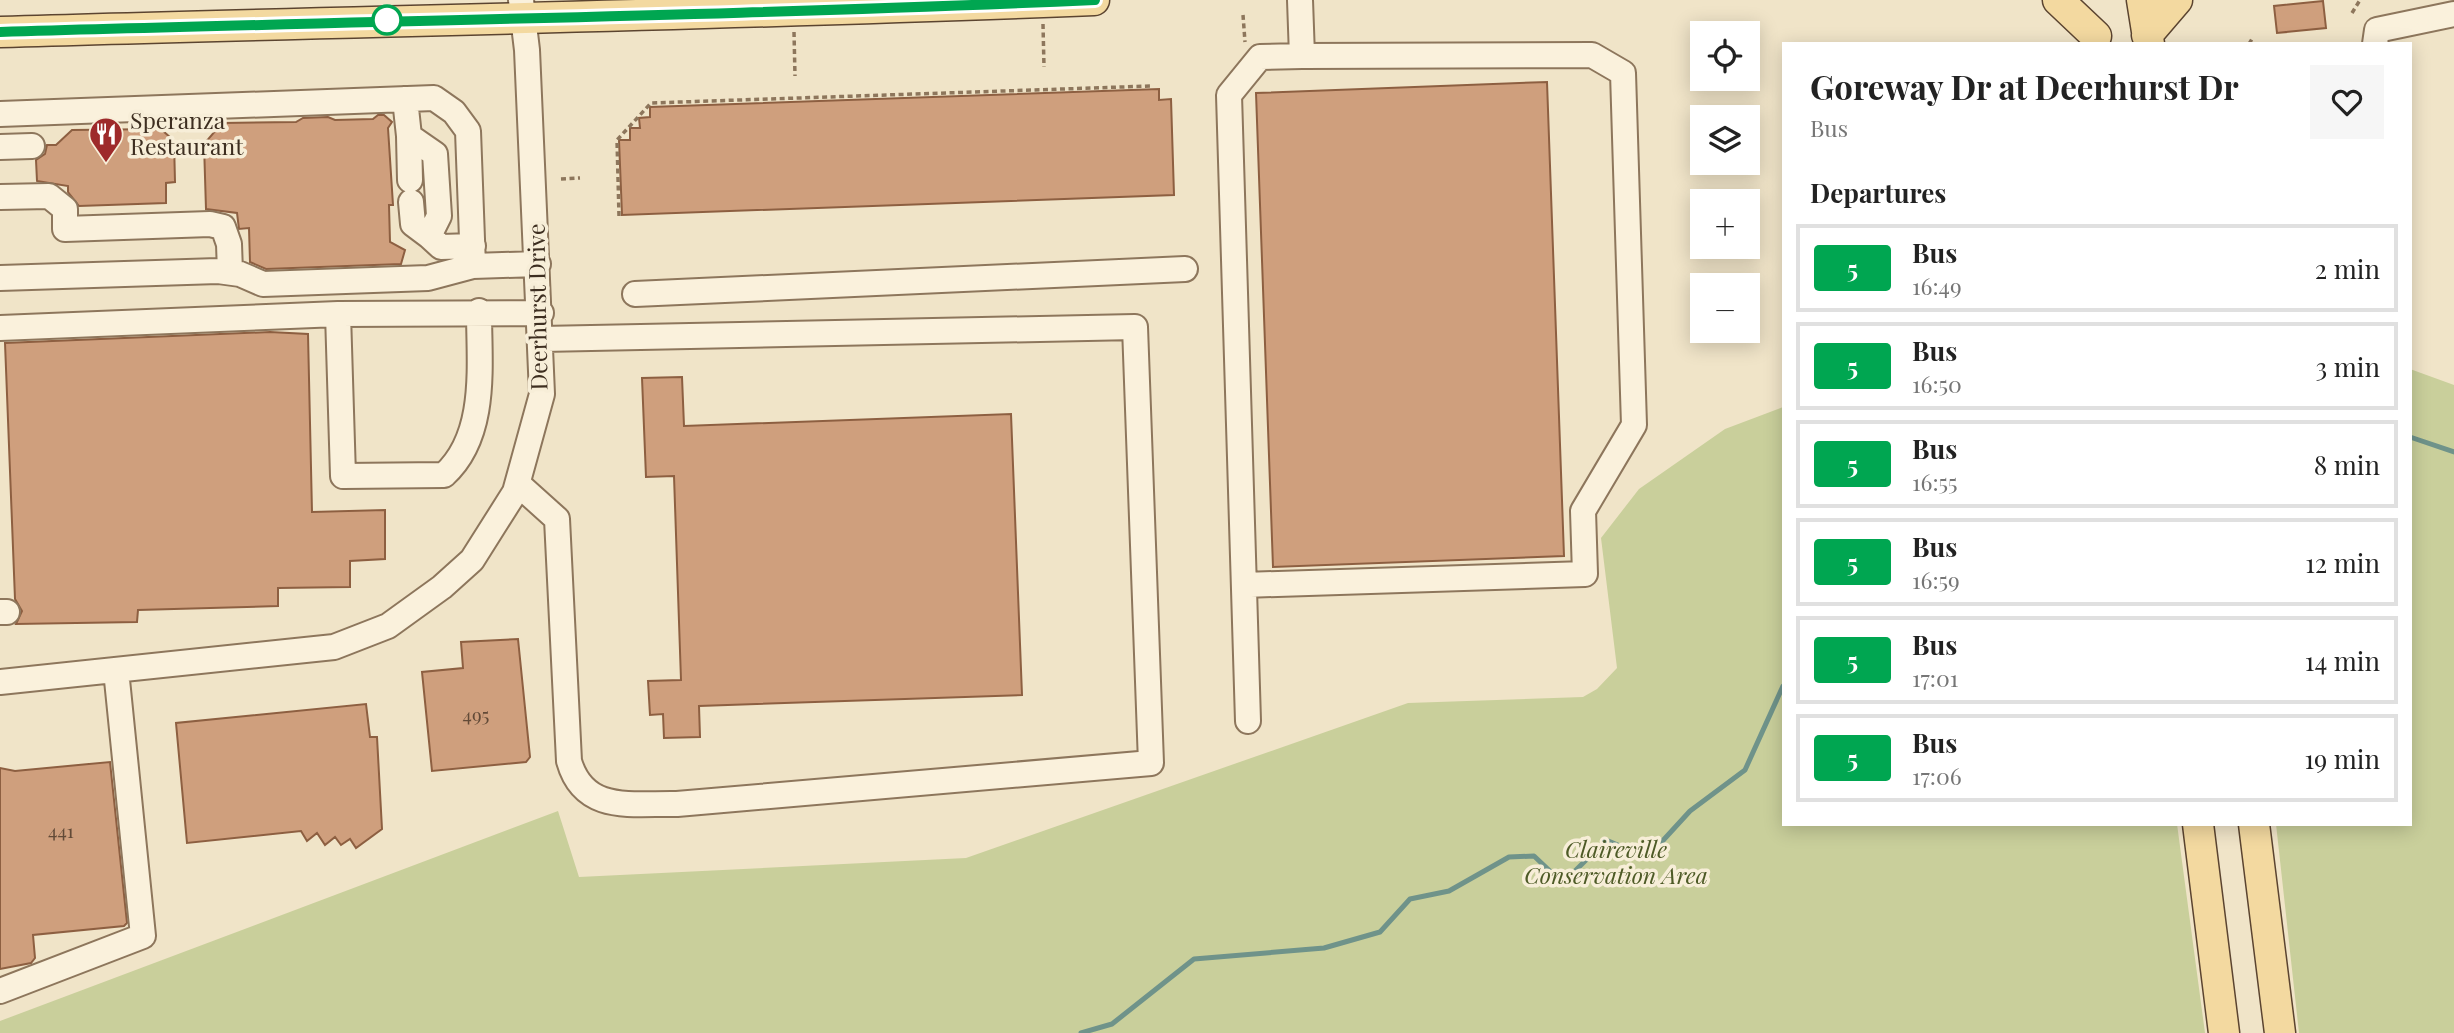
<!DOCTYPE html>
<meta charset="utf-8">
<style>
body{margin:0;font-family:"Playfair Display",serif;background:#f6f6f6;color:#222;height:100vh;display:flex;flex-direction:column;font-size:26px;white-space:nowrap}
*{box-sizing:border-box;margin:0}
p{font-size:23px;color:#767676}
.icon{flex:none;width:38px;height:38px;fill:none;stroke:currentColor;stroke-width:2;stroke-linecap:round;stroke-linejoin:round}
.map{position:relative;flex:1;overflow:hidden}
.details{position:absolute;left:1782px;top:42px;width:630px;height:784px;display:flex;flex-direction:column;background:#fff;border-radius:0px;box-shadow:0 4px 18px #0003}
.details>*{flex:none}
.badge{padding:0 14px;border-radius:5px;font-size:24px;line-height:46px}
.controls{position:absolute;left:1690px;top:21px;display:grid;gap:14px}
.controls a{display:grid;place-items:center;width:70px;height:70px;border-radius:0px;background:#fff;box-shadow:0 4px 18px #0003;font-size:35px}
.map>.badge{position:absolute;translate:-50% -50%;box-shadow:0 0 0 4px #fff}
h2{padding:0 28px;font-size:26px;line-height:63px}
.round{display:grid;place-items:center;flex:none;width:74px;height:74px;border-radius:0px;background:#f6f6f6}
.summary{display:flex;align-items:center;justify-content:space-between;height:119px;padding:0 28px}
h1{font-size:33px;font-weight:700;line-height:52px}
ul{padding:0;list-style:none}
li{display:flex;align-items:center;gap:21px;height:88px;margin:0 14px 10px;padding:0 14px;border:4px solid #e0e0e0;border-radius:0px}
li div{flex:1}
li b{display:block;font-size:26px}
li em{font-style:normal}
li .badge{min-width:77px;font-weight:700;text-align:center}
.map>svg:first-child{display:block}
</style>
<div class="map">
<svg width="2454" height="1033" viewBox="0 0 2454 1033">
<rect width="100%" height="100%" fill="#f0e4c8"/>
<path fill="#c9cf9b" d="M2410 369 2454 385V1033H2299L2276 824H2410Z
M1783 407V824H2177L2205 1033H0V1021L558 811 579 877 966 858 1408 703 1583 697 1597 689 1617 668 1601 538 1639 489 1725 429Z"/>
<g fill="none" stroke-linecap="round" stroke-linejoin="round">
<path stroke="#6f938a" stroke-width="5" d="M2410 437 2454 452
M1081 1033 1112 1024 1194 959 1324 948 1380 932 1410 899 1449 891 1509 857 1534 856 1552 873 1568 878 1606 840 1634 852 1657 847 1690 811 1745 770 1783 686"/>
</g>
<path fill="#cf9f7d" stroke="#8d5f41" stroke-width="2" d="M2323 1 2326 28 2277 33 2274 6Z
M1547 82 1564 556 1273 567 1256 93Z
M1159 89V100L1171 99 1174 195 622 215 619 140H630V128H640L639 118 650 117V107Z
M378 115H384L392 122 388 128 393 205H389L390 242 405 250 401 264 266 269 250 262 249 228 239 229 237 213 206 209 204 144 222 123 296 122 303 118 328 117 335 120 373 119Z
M161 129 174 141 175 182 166 183V203L79 206 68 192V186L37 181 36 160 45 154 47 145H56L72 130Z
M270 332 308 334 312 512 385 510V559L350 561V587L278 588V606L138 610 137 622 16 624 22 611 15 599 5 343Z
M682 377 684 426 1011 414 1022 695 699 706 700 737 664 738 663 714 650 715 648 681 681 680 674 476 646 477 642 378Z
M518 639 530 757 526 762 432 771 422 672 463 668 461 642Z
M366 704 370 737H377L382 829 356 848 350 839 341 845 335 837 325 845 317 833 307 841 301 831 187 843 176 723Z
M110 762 127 923 124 926 33 935 35 958 31 963 0 969V768L15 771Z"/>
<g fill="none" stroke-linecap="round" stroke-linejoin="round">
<g stroke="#8d765c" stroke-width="28">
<path id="minor" d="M2375 44 2377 30 2454 14
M405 99 409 136 435 154 439 216 429 236 441 247 473 246
M0 114 434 98 454 112 468 131 473 266
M409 136 410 180
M0 147 32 146
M0 197 49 196 65 209V229L210 224 223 227 229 244 230 272
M411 202 413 224 429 236
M0 278 218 271 240 274 263 284 428 278 473 266 538 264
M635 294 1185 269
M338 314 343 476 444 475C488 435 479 365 479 311
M0 328 338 314 541 313
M518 484 557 519 569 761C584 814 632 803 677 804L1151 763 1135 327 542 339
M1244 585 1585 574 1583 511 1634 425 1623 73 1592 55 1302 56
M0 612H7
M0 682 334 647 388 626 442 587 472 560 515 492 542 394 527 50 521 0
M1248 721 1229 95 1260 57 1302 56 1300 0
M0 991 143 936 116 670"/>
</g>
<g stroke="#5b4430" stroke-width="33">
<path id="major" d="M2058 0 2096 36
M2142 0 2149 44
M0 32C365 21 730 15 1094 0
M2147 35 2177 0
M2198 824 2224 1033
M2254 824 2280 1033"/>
</g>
<path stroke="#8d765c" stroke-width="3.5" stroke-dasharray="5 3.5" stroke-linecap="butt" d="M2352 13 2360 0
M1243 15 1245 42
M1043 24 1044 67
M794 32 795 76
M2249 44 2252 39
M561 179 580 178
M619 216 617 140 651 103 1151 86"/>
<use href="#minor" stroke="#faf1dc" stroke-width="24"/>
<use href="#major" stroke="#f3d9a0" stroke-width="30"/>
</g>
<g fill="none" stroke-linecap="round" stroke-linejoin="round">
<g stroke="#fff" stroke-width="16">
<path id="line" d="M0 32C365 21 730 16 1095 0"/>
</g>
<use href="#line" stroke="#00a651" stroke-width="10"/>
</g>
<defs>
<g id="restaurant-pin" transform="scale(1.75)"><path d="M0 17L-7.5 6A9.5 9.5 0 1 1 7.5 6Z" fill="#9e2a2b" stroke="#f7eed8"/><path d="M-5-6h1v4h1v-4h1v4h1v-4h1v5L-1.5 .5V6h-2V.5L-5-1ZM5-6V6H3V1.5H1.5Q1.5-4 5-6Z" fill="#fff"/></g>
</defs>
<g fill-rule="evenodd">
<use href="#restaurant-pin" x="106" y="134"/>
</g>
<circle fill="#fff" stroke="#00a651" stroke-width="3.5" cx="387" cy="20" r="14"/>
<g text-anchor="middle" stroke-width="7" stroke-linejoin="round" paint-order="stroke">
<g font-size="19" fill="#624a37">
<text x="476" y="722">495</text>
<text x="61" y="838">441</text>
</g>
<g font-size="23" fill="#3d2e20" stroke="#f7eed8" text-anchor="start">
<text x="130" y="129">Speranza<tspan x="130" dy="26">Restaurant</tspan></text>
</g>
<g font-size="23" fill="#3d2e20" stroke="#f7eed8">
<text transform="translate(538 307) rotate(-91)" y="8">Deerhurst Drive</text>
</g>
<g font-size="23" font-style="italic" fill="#4d5a26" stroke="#f7eed8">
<text x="1616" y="858">Claireville<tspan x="1616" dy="26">Conservation Area</tspan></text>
</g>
</g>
</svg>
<div class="controls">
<a><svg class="icon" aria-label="locate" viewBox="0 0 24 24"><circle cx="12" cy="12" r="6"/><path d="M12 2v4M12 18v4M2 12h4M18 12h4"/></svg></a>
<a><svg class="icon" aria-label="layers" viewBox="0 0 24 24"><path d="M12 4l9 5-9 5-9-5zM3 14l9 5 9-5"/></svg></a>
<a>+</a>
<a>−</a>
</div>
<section class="details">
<div class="summary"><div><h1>Goreway Dr at Deerhurst Dr</h1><p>Bus</p></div><a class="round"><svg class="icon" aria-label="heart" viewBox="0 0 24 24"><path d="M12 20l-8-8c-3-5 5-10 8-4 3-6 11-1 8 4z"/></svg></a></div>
<h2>Departures</h2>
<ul>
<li><span class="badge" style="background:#00a651;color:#fff">5</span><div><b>Bus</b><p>16:49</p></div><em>2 min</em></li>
<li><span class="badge" style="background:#00a651;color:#fff">5</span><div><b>Bus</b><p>16:50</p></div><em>3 min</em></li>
<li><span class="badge" style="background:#00a651;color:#fff">5</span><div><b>Bus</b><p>16:55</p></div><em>8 min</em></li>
<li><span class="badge" style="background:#00a651;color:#fff">5</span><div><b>Bus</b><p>16:59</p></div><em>12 min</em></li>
<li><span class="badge" style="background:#00a651;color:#fff">5</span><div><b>Bus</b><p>17:01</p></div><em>14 min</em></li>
<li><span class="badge" style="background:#00a651;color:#fff">5</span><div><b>Bus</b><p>17:06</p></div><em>19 min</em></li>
</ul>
</section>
</div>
